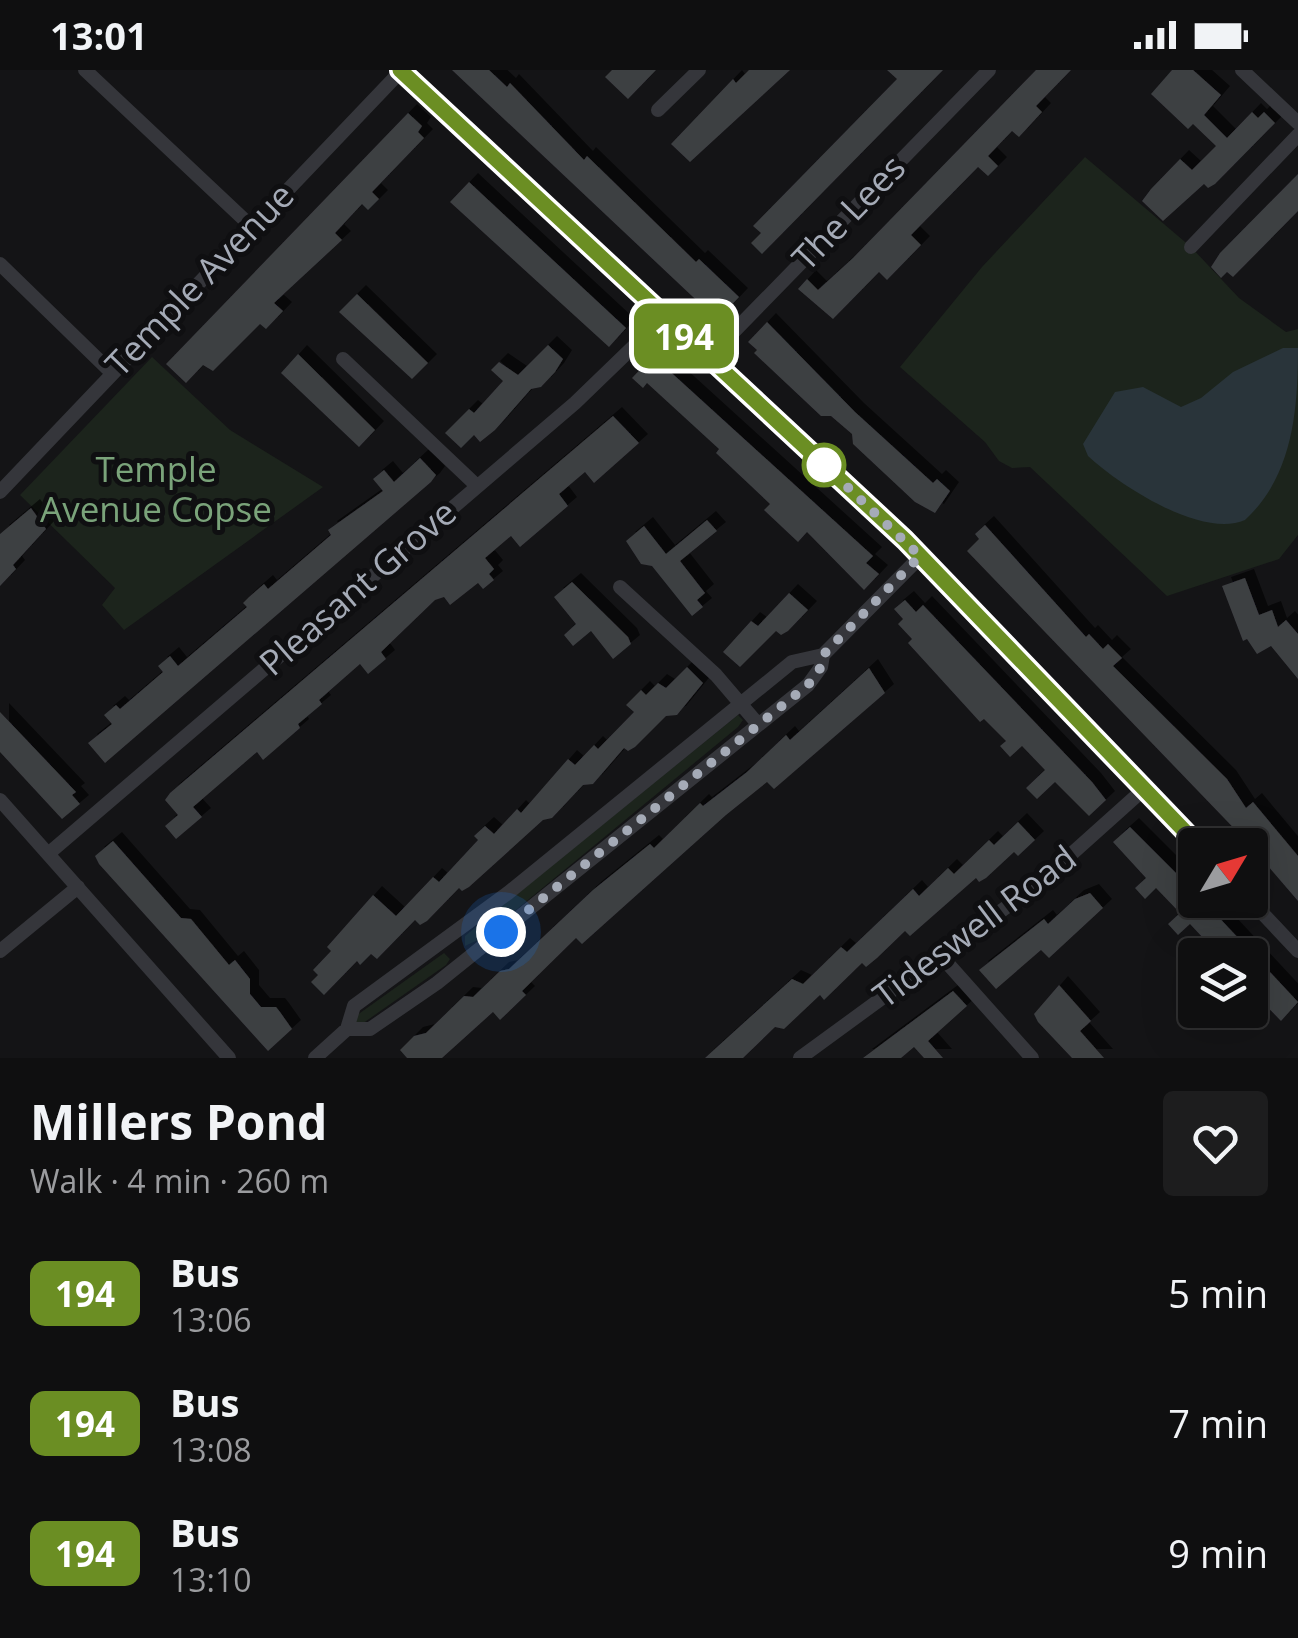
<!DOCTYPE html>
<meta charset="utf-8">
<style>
body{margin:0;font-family:"Open Sans",sans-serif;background:#1d1d1e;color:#f1f3f6;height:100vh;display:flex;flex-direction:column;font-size:38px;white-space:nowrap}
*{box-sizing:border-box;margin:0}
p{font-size:32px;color:#9b9c9f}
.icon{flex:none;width:55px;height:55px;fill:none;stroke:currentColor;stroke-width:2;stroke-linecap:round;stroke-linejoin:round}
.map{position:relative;height:988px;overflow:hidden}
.sheet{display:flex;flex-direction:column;background:#0f0f10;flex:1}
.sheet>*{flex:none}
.badge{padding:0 20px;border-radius:15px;font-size:35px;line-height:65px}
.needle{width:65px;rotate:52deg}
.tools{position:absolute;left:1178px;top:758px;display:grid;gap:20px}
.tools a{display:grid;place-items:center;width:90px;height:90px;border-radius:10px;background:#0f0f10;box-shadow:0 10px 40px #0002,0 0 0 2px #2f2f30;font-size:50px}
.you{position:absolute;width:50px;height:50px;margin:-25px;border:8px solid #fff;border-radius:50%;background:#1a73e8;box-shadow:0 0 0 15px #1a73e833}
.map>.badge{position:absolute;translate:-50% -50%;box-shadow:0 0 0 5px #fff}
.round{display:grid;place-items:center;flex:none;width:105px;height:105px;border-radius:10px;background:#1d1d1e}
.headline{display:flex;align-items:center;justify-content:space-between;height:170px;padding:0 30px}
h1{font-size:48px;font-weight:700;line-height:75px}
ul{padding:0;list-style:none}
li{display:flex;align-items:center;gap:30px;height:130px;padding:0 30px}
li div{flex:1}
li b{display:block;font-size:38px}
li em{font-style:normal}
li .badge{min-width:110px;font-weight:700;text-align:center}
.status{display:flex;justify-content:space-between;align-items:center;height:70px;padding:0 50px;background:#0f0f10;direction:ltr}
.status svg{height:28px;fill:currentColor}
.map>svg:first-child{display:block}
</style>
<div class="status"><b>13:01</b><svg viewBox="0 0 49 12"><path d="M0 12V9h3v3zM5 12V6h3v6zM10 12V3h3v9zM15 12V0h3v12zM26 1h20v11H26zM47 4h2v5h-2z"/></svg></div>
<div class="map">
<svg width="1298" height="988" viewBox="0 0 1298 988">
<defs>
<filter id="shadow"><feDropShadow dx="9" dy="-9" stdDeviation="0" flood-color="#0009"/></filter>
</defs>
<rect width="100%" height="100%" fill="#141416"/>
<path fill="#1c241c" d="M1085 87 1191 177 1239 228 1286 262 1298 259V465L1279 489 1167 526 1030 397 1012 398 999 391 985 372 900 297 982 197Z
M152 287 230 360 323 417 124 560 102 535 115 518 20 425Z
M738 645 743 650 738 657 482 868 465 876V866Z
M444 883 450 889 446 895 359 956 353 948Z"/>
<path fill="#29343a" d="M1283 278H1298C1298 340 1293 406 1245 450 1202 469 1119 415 1088 386L1083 374 1115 322 1143 317 1181 337 1201 328 1233 302Z"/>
<path fill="#3e3f43" filter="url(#shadow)" d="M452 0H489L507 17 510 13 584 90 587 86 696 192 699 189 739 227 721 246 714 239 710 243Z
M612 0H656L628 29 605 7Z
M749 0H790L690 92 671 74 733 9 736 13Z
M887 0H943L762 184 751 173 761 163 753 156 897 9Z
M1036 0H1071L1036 36 1042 42 1019 67 1012 61 988 86 998 96 988 106 978 97 911 165 921 175 887 210 879 202 833 249 798 219 807 209 818 220 853 188Z
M1172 0H1193L1221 25 1204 45 1227 68 1252 42 1258 48 1264 42 1275 53 1215 114 1208 118 1204 114 1163 151 1142 131 1151 119 1180 89 1192 100 1216 76 1193 54 1188 59 1151 24Z
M408 43 422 56 418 62 424 68 372 122 379 129 368 140 362 134 335 163 342 170 274 233 283 241 266 259 260 254 213 301 203 295 186 313 166 294Z
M1298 104V141L1233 207 1227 202 1221 208 1211 197 1220 183Z
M469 112 626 258 609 277 450 132Z
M357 224 428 293 412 309 339 242Z
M767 252 855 342 933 413 937 409 950 421 935 443 915 432 853 374 852 364 831 346H821L754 283 757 280 748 272Z
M548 275 563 289 555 302 541 317 531 319 495 360 480 372 474 365 461 378 445 363 469 339 474 343 503 311 491 300 499 292 518 305Z
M298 284 375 360 359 377 281 303Z
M653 286 873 486 866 493 879 504 864 520 807 462 798 472 764 440 770 434 716 383 719 379 647 313 643 318 632 308Z
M613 346 639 373 594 413 585 402 559 424 568 436 520 477 511 466 485 488 494 499 489 504 494 510 483 519 478 513 450 535 444 527 435 530 381 582 386 589 368 604 360 594 319 630 322 634 298 654 300 658 263 690 257 682 193 737 202 747 176 769 165 756 178 745 165 730 170 723Z
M420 388 436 405 431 412 105 693 88 673 112 654 104 645 116 635 120 639 163 602 158 596 170 586 178 596 247 537 243 533 249 527 264 514 268 519 331 465 328 460 383 421 373 409 384 400 394 412Z
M31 438 46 459 13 495 16 499 0 516V464Z
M707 450 717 461 680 491 705 523 697 530 703 537 692 546 652 496 641 494 626 471 644 456 666 484Z
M985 455 1086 567 1089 564 1103 579 1108 574 1122 588 1113 596 1227 709 1246 738 1253 732 1298 786V831L1250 775 967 481 979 469 975 464Z
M1245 508 1259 545 1272 540 1278 557 1286 550 1298 564V609L1271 576 1257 584 1247 569 1243 571 1222 516Z
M572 512 628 567 631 574 613 589 591 561 573 576 564 565 576 554 554 527Z
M789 523 808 540 788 561 781 565 776 561 740 597 723 582 751 551 758 556Z
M905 530 916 542 923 535 1092 712 1106 730 1089 746 1055 712 1037 729 1026 718 1045 700 1022 676 1010 687 1000 676 1006 671 984 649 980 652 908 573 912 569 898 554 903 549 894 539Z
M687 597 703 613 677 645 666 646 635 677 628 681 624 678 593 714 583 715 552 748 543 750 469 817 462 821 459 818 427 851 420 855 415 850 377 889 371 884 360 895 357 891 324 925 311 912 318 905 313 900 331 881 327 877 373 825 396 846 433 807 439 812 478 770 474 766 485 756 494 764 517 739 521 743 568 689 575 695 594 675 598 679 634 642 626 635 641 620 646 625 658 613 666 618Z
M869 598 885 623 774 719 767 712 726 745 582 874 576 868 522 921 526 925 500 950 493 942 442 988H407L400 980 414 966 426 963 464 926 473 927 500 901 509 899 593 820 650 774 654 778 700 733 703 736 747 702 786 665 790 670Z
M0 642 76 722 72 725 80 734 62 749 0 682Z
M1018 752 1035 770 1018 786 1014 782 986 808 979 812 976 808 910 866 905 861 877 888 866 897 862 893 824 930 820 925 784 959 775 957 743 988H705L792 909 803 914 841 877 847 882 913 819 919 826 948 798 954 804 989 770 994 775Z
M1130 757 1193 820 1195 830 1213 841 1298 932 1281 951 1250 919V885H1219L1190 854 1178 865 1168 854 1180 843 1156 818 1145 829 1135 818 1146 808 1113 772Z
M113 771 181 848 191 849 229 895 235 890 250 909V924L261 937H276L280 942 292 959 268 981 99 794 95 786Z
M1090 823 1103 838 1049 888 1041 880 996 919 979 900 1044 849 1048 854 1075 829Z
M1059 915 1091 951 1080 961 1104 988H1072L1038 952 1034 944Z
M953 921 967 936 928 971 943 988H924L914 977 901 988H863Z"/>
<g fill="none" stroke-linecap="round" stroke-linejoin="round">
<path stroke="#35363b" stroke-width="14" d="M85 0 251 156
M400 0 905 471 1198 775
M1242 0 1298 53
M658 40 699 0
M1191 177 1298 65
M0 194 111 302
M709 287 989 0
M343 289 477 416
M0 422 402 0
M620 517 716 605 757 653
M0 730 229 988
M48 784 575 333 663 248
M1250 830 1298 881
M0 881 78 817
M941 886 1032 988
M347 959 354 936 508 823 792 592 823 585
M315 988 347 959H370L437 913 808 615 821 597 823 585 921 486
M800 988 1038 814 1144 719"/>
</g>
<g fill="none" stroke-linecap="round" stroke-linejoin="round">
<g stroke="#fff" stroke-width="22">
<path id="line" d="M400 0 905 470 1198 775"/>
</g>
<use href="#line" stroke="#6b8e23" stroke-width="15"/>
<path stroke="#a5abb7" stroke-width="10" stroke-dasharray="0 18" d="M501 862 808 615 821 597 823 585 920 486 821 392 824 395"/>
</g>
<circle fill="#fff" stroke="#6b8e23" stroke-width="5" cx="824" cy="395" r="20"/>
<g text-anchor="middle" stroke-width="10" stroke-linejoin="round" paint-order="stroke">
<g font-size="35" fill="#a5abb7" stroke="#0f0f11">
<text transform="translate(849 143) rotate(-46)" y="12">The Lees</text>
<text transform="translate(200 210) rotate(-46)" y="12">Temple Avenue</text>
<text transform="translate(358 518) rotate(-41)" y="12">Pleasant Grove</text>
<text transform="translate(975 857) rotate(-37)" y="12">Tideswell Road</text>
</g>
<g font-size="35" fill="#7aa37a" stroke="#0f0f11">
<text x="156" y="412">Temple<tspan x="156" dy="40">Avenue Copse</tspan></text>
</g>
</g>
</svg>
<div class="tools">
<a><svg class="needle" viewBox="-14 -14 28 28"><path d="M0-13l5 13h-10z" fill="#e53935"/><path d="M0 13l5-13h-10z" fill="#9b9c9f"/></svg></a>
<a><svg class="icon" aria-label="layers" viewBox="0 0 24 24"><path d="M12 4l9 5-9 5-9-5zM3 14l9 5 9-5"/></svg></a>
</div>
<div class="you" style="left:501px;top:862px"></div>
<b class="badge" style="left:684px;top:266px;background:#6b8e23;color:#fff">194</b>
</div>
<section class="sheet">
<div class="headline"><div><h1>Millers Pond</h1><p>Walk · 4 min · 260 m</p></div><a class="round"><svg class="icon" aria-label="heart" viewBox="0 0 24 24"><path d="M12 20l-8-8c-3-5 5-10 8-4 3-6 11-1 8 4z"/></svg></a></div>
<ul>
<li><span class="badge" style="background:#6b8e23;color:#fff">194</span><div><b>Bus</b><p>13:06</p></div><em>5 min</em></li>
<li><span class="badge" style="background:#6b8e23;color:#fff">194</span><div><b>Bus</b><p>13:08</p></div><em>7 min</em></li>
<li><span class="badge" style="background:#6b8e23;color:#fff">194</span><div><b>Bus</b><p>13:10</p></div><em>9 min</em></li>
</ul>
</section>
